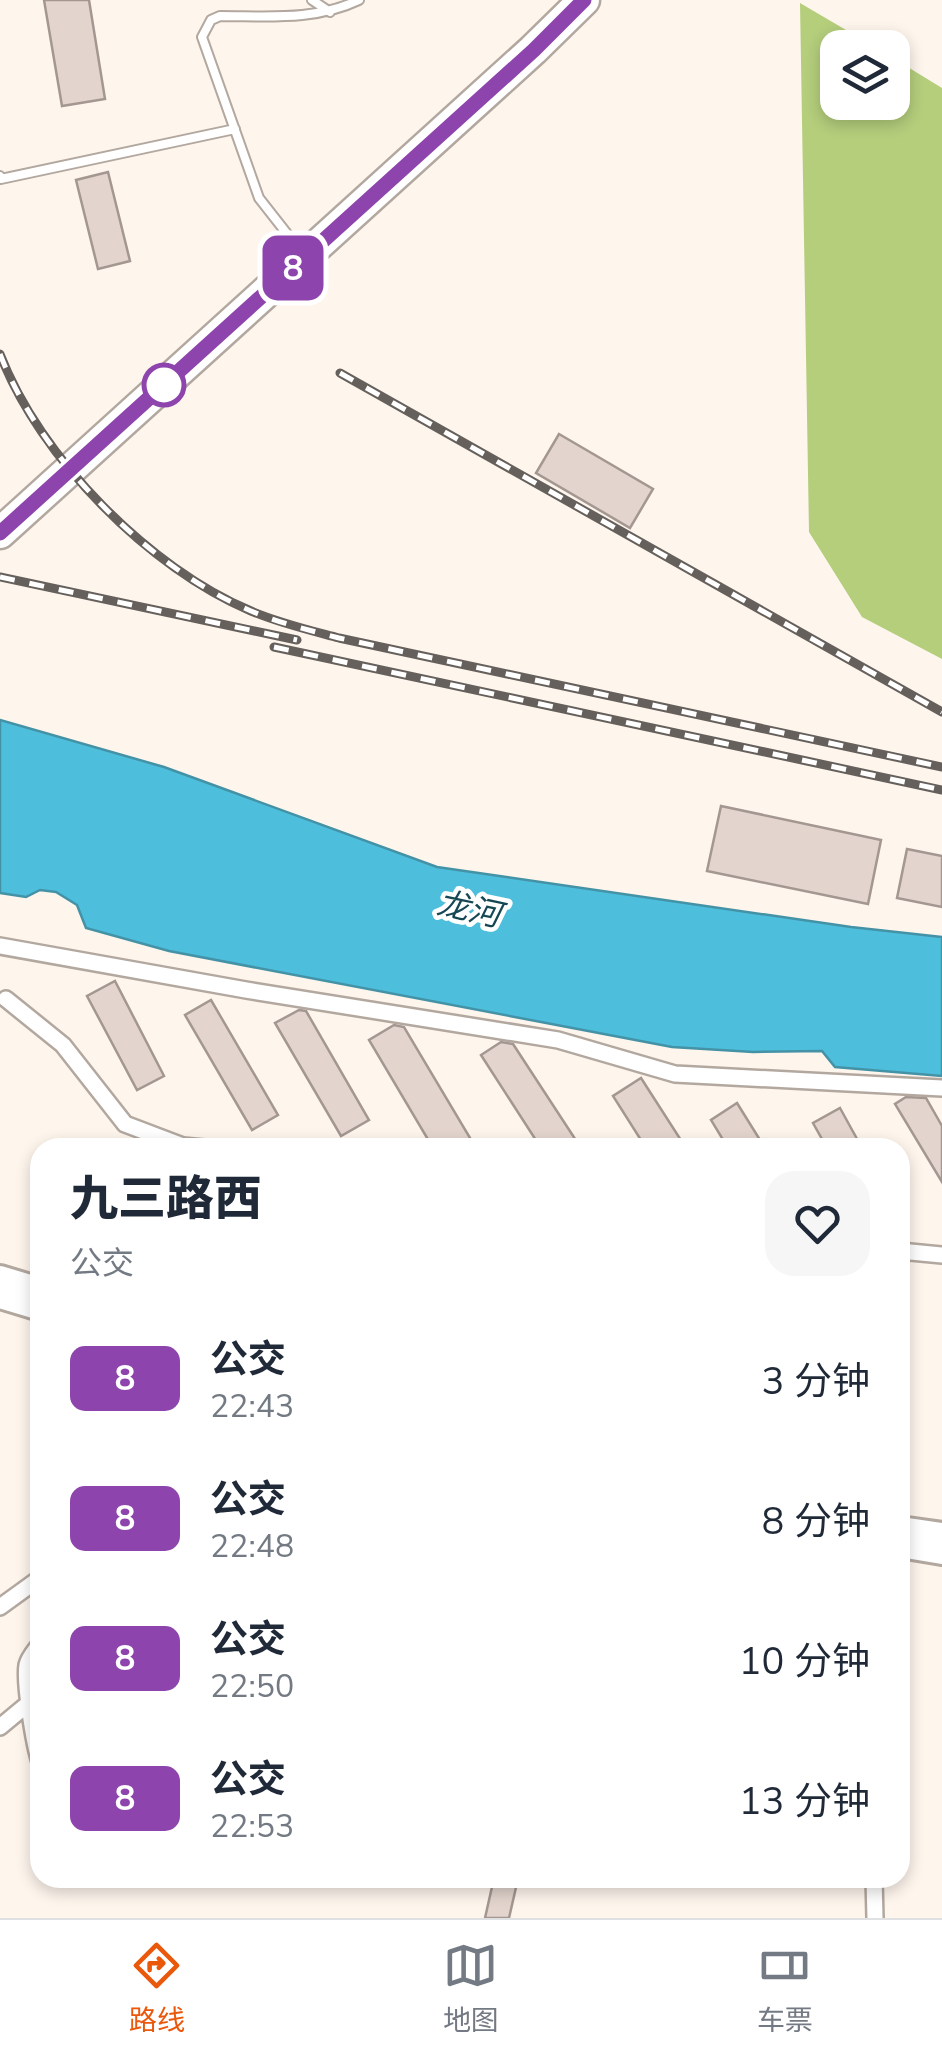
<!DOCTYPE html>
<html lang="zh">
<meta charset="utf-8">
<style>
body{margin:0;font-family:"Nunito Sans","Noto Sans SC",sans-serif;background:#f6f6f7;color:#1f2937;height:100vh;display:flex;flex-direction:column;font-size:38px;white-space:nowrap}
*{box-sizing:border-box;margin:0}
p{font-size:32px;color:#747a83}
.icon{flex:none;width:55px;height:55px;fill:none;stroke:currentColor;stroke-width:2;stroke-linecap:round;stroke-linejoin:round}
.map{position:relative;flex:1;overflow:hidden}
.side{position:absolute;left:30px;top:1138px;width:880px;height:750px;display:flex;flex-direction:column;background:#fff;border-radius:30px;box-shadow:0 5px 15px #0003}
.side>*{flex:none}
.badge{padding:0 20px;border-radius:15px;font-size:35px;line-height:65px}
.buttons{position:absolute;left:820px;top:30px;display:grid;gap:20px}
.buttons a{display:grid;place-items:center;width:90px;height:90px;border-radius:20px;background:#fff;box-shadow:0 5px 15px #0003;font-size:50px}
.map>.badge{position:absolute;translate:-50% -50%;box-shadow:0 0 0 5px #fff}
.round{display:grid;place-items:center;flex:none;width:105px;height:105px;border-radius:30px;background:#f6f6f7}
.summary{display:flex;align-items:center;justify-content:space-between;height:170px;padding:0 40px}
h1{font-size:48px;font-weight:800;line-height:75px}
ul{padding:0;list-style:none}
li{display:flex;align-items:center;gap:30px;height:140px;padding:0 40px}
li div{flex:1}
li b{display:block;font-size:38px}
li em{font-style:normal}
li .badge{min-width:110px;font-weight:700;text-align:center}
.tabs{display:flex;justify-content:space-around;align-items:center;height:140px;border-top:2px solid #e0e1e3;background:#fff;font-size:28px;color:#747a83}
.tabs a{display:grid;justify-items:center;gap:5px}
.tabs .active{color:#ea580c}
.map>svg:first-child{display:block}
</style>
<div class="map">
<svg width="942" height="1918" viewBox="0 0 942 1918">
<rect width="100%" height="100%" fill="#fef5ed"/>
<path fill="#b4ce7c" d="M800 3 875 47 838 48V102H892L893 58 942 88V659L862 617 809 532Z"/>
<path fill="#4dbfdd" stroke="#4492a6" stroke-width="2.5" d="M0 720 164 767 437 867 851 927 942 937V1076L835 1067 822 1051 753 1052 672 1047 169 951 86 928 77 905 56 892 40 890 26 897 0 893Z"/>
<path fill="#e3d5ce" stroke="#a49791" stroke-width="2.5" d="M44 0H89L105 99 62 106Z
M108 172 130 261 98 269 76 180Z
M559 434 653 489 630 528 536 473Z
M721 806 881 840 868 904 707 871Z
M907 849 942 856V907L897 898Z
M115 981 164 1076 137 1090 87 996Z
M211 1000 278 1115 252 1130 185 1015Z
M299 1010 306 1011 369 1120 341 1136 275 1023Z
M394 1025 404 1027 476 1148H433L369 1040Z
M501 1042 513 1044 581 1148H541L481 1055Z
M641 1078 686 1148H646L613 1096Z
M906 1097 926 1098 942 1126V1182L895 1104Z
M737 1103 765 1148H728L711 1120Z
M840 1108 862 1148H827L813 1123Z
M494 1878 517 1883 509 1918H485Z"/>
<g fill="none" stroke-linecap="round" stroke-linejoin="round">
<g stroke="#b3a89f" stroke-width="12">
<path id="lane" d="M312 0 330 12
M0 176 1 179 235 129
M299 249 259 198 202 37 211 20 220 16C268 16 315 21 359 0"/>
</g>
<g stroke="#b3a89f" stroke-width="20">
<path id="street" d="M0 946 246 990 558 1040 675 1074 942 1088
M6 999 63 1045 125 1124 183 1146 204 1148
M900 1251 942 1255
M0 1607 40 1578
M40 1644C35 1651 29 1657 27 1665 24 1682 34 1744 40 1762
M0 1727 35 1698
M874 1878 875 1918"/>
</g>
<g stroke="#b3a89f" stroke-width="28">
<path id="secondary" d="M0 1277 40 1289
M0 1297 40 1309
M900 1528 942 1534
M900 1546 942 1553"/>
</g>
<g stroke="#b3a89f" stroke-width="35">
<path id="highway" d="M0 533 533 50 584 0"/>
</g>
<use href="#lane" stroke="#fff" stroke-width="8"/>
<use href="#street" stroke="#fff" stroke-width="15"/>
<use href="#secondary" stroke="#fff" stroke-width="22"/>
<use href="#highway" stroke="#fff" stroke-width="30"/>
<g stroke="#66605c" stroke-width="9">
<path id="rail" d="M0 354C40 458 149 568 251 611 279 623 309 630 339 638L942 767
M340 373 942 712
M0 577 297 640
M274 647 942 790"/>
</g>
<use href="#rail" stroke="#fff" stroke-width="5" stroke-dasharray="15" stroke-linecap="butt"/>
</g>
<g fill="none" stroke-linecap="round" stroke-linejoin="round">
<g stroke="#fff" stroke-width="22">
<path id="line" d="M0 533 534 50 584 0"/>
</g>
<use href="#line" stroke="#8e44ad" stroke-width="15"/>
</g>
<circle fill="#fff" stroke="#8e44ad" stroke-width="5" cx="164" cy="385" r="20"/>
<g text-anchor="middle" stroke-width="9" stroke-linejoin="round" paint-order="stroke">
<g font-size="32" font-style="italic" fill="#154754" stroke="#fff">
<text transform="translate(469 909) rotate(12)" y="11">龙河</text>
</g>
</g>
</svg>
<div class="buttons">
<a><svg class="icon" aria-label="layers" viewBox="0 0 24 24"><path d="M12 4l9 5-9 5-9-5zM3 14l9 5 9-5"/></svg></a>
</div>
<b class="badge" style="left:293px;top:268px;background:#8e44ad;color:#fff">8</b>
<section class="side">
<div class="summary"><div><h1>九三路西</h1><p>公交</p></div><a class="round"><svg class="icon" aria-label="heart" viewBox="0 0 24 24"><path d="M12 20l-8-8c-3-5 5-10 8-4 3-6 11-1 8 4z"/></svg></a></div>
<ul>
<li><span class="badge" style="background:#8e44ad;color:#fff">8</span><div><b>公交</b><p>22:43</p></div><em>3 分钟</em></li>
<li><span class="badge" style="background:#8e44ad;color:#fff">8</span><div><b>公交</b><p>22:48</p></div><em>8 分钟</em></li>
<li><span class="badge" style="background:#8e44ad;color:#fff">8</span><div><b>公交</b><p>22:50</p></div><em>10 分钟</em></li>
<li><span class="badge" style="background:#8e44ad;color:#fff">8</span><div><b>公交</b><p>22:53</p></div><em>13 分钟</em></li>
</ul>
</section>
</div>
<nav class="tabs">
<a class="active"><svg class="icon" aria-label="directions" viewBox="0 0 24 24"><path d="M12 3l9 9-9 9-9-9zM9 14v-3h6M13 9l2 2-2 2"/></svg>路线</a>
<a><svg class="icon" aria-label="map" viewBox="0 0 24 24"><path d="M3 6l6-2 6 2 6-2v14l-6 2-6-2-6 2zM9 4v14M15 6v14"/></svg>地图</a>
<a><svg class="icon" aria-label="tickets" viewBox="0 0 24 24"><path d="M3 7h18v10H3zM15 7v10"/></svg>车票</a>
</nav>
